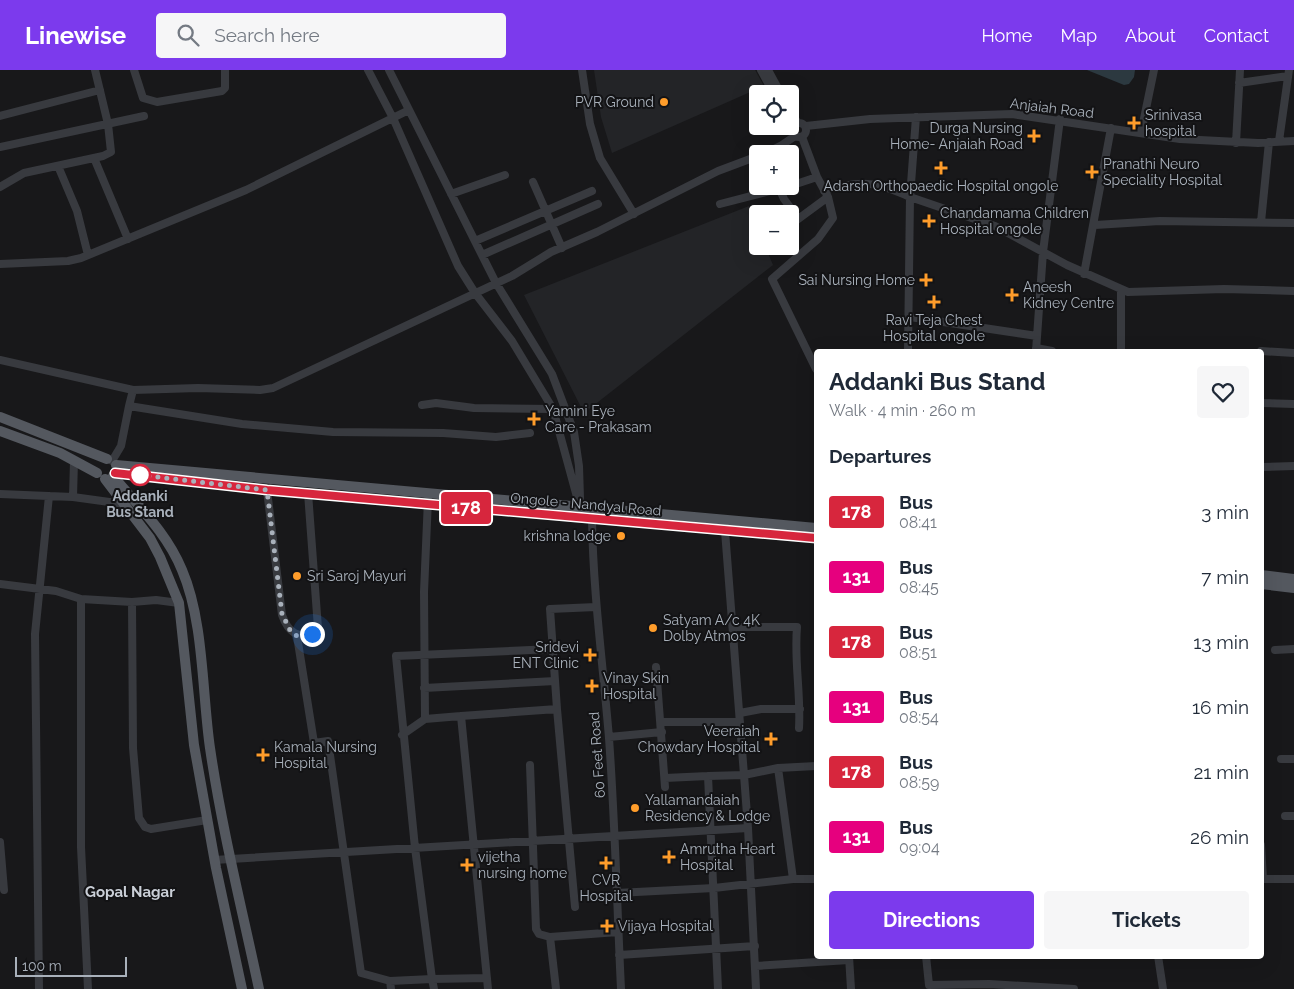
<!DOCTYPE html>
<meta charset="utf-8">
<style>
body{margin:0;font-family:Raleway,sans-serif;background:#f6f6f7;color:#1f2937;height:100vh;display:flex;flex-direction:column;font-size:19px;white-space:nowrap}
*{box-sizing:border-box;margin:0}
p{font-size:16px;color:#747a83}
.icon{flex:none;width:28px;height:28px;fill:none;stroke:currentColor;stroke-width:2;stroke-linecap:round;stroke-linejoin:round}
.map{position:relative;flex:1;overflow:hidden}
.panel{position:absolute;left:814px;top:279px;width:450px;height:610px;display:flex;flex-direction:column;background:#fff;border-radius:5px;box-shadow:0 5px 20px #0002}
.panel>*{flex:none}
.badge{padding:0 10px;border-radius:4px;font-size:18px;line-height:32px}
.controls{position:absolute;left:749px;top:15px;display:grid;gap:10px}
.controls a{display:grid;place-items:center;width:50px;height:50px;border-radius:5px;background:#fff;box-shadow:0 5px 20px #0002;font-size:25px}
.scale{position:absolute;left:15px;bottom:12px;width:112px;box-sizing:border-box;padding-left:5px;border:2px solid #a9b1bb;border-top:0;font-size:14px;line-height:18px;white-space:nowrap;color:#a9b1bb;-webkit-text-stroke:4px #131315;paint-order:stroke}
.you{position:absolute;width:25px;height:25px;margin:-12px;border:4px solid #fff;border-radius:50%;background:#1a73e8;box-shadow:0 0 0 8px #1a73e833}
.map>.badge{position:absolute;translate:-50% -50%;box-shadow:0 0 0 2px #fff}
h2{padding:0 15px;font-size:19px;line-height:45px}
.round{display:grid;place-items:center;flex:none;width:52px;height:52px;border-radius:5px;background:#f6f6f7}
.head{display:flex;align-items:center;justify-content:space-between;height:85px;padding:0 15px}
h1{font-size:24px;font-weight:700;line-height:38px}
.cta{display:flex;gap:10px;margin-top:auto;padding:10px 15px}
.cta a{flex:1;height:58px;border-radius:5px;background:#7c3aed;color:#fff;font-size:20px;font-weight:700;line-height:58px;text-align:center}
.cta a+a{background:#f6f6f7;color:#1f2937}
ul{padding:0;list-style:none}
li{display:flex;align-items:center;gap:15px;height:65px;padding:0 15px}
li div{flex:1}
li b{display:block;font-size:19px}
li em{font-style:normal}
li .badge{min-width:55px;font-weight:700;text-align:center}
header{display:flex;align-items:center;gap:30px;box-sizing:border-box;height:70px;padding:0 25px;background:#7c3aed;color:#fff}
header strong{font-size:24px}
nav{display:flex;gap:28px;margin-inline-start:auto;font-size:18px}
.search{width:350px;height:45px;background:#f6f6f7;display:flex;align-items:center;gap:12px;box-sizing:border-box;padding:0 18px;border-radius:5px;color:#747a83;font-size:19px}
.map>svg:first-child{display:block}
</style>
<header>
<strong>Linewise</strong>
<div class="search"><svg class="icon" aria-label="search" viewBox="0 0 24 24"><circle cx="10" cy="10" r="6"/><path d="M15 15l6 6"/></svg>Search here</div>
<nav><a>Home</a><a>Map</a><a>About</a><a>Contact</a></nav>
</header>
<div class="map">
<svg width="1294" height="919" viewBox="0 0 1294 919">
<rect width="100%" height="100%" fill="#18181a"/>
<path fill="#232427" d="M594 0H755L764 16 612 83 601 47Z
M749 136 757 157 758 176H765L773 195 584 343 524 225Z"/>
<path fill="#2c3940" d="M1087 0H1135L1134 7 1129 14 1124 15Z"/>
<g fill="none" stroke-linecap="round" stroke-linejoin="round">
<path stroke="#383a3f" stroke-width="8" d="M134 0 143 28 157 32 222 21 225 18V0
M368 0 393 48 458 196 475 223 512 271 553 339 580 438
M389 0 496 213 552 304 574 362 579 396 580 428
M582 0 590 54 600 88 634 144
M761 0 774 24
M768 0 781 24
M1239 13 1288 6
M790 40 797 52
M0 46 100 20
M916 47 910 127 995 156 1067 195 1128 222 1224 219 1294 221
M792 60a7 7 0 1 1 14 0a7 7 0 1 1-14 0Z
M806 56 870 49 1012 44 1180 69 1258 73 1294 71
M1141 63 1154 0
M802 67 817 107 828 127 833 148 818 169 772 209 816 299
M1279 71 1289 0
M1236 73 1240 0
M0 77 144 46
M764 84 782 75 795 66
M94 88 128 169
M58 96 77 141 88 185
M533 112 562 178
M778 116 784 129 798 148
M790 116 817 107
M0 117 24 103 103 86 111 82 108 54 95 0
M824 121C860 109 876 112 910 127L908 281
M451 124 505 105
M720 134 789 116
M1261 152 1269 72
M790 155 828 127
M1095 155 1160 151 1294 153
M475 171 592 121
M482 185 598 134
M0 194 68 191 81 188 246 120 409 40
M1084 204 1111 58
M910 247 1037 266
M1036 278 1052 281
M1036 281 1043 182 1060 49
M1121 281V220
M1261 281 1294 283
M0 290 133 320 198 318 260 320 273 318 512 206 551 182 597 162 718 101 758 86
M133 320 129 336 242 354 333 362 443 363 496 367 530 363
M1261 333 1294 334
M422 335 436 333 474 338 553 339
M112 391 121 376 129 336
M1261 397 1294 396
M267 420 282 545C288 562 298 570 316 563L318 558 308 423
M0 424 73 427 124 434
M73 427 74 391
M428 429 424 522 425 649 461 646
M592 449C593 522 603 595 609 668 615 752 617 835 621 919
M0 514 56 521 81 529 132 532 156 530 179 533
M81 529V777L88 919
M132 532 133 678 139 748 145 757 151 759 207 750
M734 557H797C794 591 801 624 799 658
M297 566 314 673 328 671 361 903 390 911 391 919
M1275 580 1294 579
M656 597 665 717
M424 618 555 611
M557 639 575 837
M740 643 761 639H800
M662 652H740
M402 665 425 649
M609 667 662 662
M1281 689H1294
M530 695 536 859 539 864 550 867
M778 698 793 809
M665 708 708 706
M1285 746H1294
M748 758 756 919
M0 772 4 820
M1261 775 1263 809
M214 790 748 758 744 705 778 698 816 696
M1261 809H1294
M617 823 714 818 793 809H816
M619 885 755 876
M849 886 851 919
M926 886 929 915 989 914 1074 919
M1158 886 1163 919
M756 896 849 890
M487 908 432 909 415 778 396 586 553 579
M390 911 432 909 434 919
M39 919 35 564 49 426
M488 919 461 646 557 639 550 539 596 537
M556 919 550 867 618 862
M718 919 708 706 744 705 725 461"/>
<path stroke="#54585f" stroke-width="10" d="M0 347 107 389
M0 361 60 383 97 403
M116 395 816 458
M115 403 267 420 816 468
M113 406C138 436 167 463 182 500 204 551 202 623 210 678 222 760 242 839 259 919
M105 409 150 468 160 487 179 533 194 675 216 798 242 919
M1261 505 1294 509
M1261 514 1294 518"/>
</g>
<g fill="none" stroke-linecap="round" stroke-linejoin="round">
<g stroke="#fff" stroke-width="11">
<path id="line" d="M115 403 267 420 816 468"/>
</g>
<use href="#line" stroke="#d7263d" stroke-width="8"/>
<path stroke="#a9b1bb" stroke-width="5" stroke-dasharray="0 9" d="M140 405 267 420 282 544 290 560 297 566 312 564"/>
</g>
<g fill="#ff9d2b" stroke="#131315" stroke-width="2">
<circle cx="664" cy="32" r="5"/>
<path d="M1131.5 45.5h5v5h5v5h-5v5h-5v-5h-5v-5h5z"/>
<path d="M1031.5 58.5h5v5h5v5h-5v5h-5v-5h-5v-5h5z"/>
<path d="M938.5 90.5h5v5h5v5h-5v5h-5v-5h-5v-5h5z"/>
<path d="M1089.5 94.5h5v5h5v5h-5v5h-5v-5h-5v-5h5z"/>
<path d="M926.5 143.5h5v5h5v5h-5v5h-5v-5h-5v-5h5z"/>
<path d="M923.5 202.5h5v5h5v5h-5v5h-5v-5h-5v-5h5z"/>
<path d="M1009.5 217.5h5v5h5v5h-5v5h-5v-5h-5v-5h5z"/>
<path d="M931.5 224.5h5v5h5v5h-5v5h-5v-5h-5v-5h5z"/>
<path d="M531.5 341.5h5v5h5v5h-5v5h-5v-5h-5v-5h5z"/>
<circle cx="621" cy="466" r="5"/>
<circle cx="297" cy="506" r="5"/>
<circle cx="653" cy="558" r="5"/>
<path d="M587.5 577.5h5v5h5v5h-5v5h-5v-5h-5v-5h5z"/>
<path d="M589.5 608.5h5v5h5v5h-5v5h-5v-5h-5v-5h5z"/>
<path d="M768.5 661.5h5v5h5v5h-5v5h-5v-5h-5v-5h5z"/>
<path d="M260.5 677.5h5v5h5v5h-5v5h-5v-5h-5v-5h5z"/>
<circle cx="635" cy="738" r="5"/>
<path d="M666.5 779.5h5v5h5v5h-5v5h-5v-5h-5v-5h5z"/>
<path d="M603.5 785.5h5v5h5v5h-5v5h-5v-5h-5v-5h5z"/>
<path d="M464.5 787.5h5v5h5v5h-5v5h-5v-5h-5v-5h5z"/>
<path d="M604.5 848.5h5v5h5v5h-5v5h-5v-5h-5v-5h5z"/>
</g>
<circle fill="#fff" stroke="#d7263d" stroke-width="2.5" cx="140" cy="405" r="10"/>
<g text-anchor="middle" stroke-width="4" stroke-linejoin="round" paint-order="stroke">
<g font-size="14" fill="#a9b1bb" stroke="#131315" text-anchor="start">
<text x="654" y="37" text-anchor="end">PVR Ground</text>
<text x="1145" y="50">Srinivasa<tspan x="1145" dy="16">hospital</tspan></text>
<text x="1023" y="63" text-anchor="end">Durga Nursing<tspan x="1023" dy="16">Home- Anjaiah Road</tspan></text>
<text x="1103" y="99">Pranathi Neuro<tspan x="1103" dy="16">Speciality Hospital</tspan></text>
<text x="941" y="121" text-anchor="middle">Adarsh Orthopaedic Hospital ongole</text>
<text x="940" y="148">Chandamama Children<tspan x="940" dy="16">Hospital ongole</tspan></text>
<text x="915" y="215" text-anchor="end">Sai Nursing Home</text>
<text x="1023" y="222">Aneesh<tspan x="1023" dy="16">Kidney Centre</tspan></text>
<text x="934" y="255" text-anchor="middle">Ravi Teja Chest<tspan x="934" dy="16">Hospital ongole</tspan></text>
<text x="545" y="346">Yamini Eye<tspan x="545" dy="16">Care - Prakasam</tspan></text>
<text x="611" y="471" text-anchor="end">krishna lodge</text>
<text x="307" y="511">Sri Saroj Mayuri</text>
<text x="663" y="555">Satyam A/c 4K<tspan x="663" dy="16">Dolby Atmos</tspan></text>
<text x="579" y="582" text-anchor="end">Sridevi<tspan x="579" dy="16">ENT Clinic</tspan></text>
<text x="603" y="613">Vinay Skin<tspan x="603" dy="16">Hospital</tspan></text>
<text x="760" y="666" text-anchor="end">Veeraiah<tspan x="760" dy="16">Chowdary Hospital</tspan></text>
<text x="274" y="682">Kamala Nursing<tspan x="274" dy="16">Hospital</tspan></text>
<text x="645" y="735">Yallamandaiah<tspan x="645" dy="16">Residency &amp; Lodge</tspan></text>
<text x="680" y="784">Amrutha Heart<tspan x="680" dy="16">Hospital</tspan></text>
<text x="478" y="792">vijetha<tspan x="478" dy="16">nursing home</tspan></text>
<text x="606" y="815" text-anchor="middle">CVR<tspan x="606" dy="16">Hospital</tspan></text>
<text x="618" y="861">Vijaya Hospital</text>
</g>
<g font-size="14" fill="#a9b1bb" stroke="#131315">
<text transform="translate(1052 38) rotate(7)" y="5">Anjaiah Road</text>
<text transform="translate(586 434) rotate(5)" y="5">Ongole - Nandyal Road</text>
<text transform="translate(597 685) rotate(-94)" y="5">60 Feet Road</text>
</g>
<g font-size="14" font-weight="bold" fill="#a9b1bb" stroke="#131315">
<text x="140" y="431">Addanki<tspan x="140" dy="16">Bus Stand</tspan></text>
</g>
<g font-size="15" font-weight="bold" fill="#cacfd7" stroke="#131315">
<text x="130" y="827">Gopal Nagar</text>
</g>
</g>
</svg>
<div class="controls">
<a><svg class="icon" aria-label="locate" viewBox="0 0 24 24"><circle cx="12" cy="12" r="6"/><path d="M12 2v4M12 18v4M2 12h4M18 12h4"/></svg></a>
<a>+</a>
<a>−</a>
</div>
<div class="scale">100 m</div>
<div class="you" style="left:312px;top:564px"></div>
<b class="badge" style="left:466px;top:438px;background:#d7263d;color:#fff">178</b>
<section class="panel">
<div class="head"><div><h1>Addanki Bus Stand</h1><p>Walk · 4 min · 260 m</p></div><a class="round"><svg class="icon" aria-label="heart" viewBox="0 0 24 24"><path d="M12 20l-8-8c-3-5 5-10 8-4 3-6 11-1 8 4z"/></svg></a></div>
<h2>Departures</h2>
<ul>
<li><span class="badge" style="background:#d7263d;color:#fff">178</span><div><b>Bus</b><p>08:41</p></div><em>3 min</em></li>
<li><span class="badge" style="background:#e6007e;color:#fff">131</span><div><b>Bus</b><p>08:45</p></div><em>7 min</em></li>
<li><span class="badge" style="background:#d7263d;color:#fff">178</span><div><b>Bus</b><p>08:51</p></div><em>13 min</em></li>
<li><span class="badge" style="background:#e6007e;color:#fff">131</span><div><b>Bus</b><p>08:54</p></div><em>16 min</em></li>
<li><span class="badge" style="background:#d7263d;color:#fff">178</span><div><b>Bus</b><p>08:59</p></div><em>21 min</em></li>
<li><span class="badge" style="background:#e6007e;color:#fff">131</span><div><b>Bus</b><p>09:04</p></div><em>26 min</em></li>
</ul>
<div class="cta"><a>Directions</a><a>Tickets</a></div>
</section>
</div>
